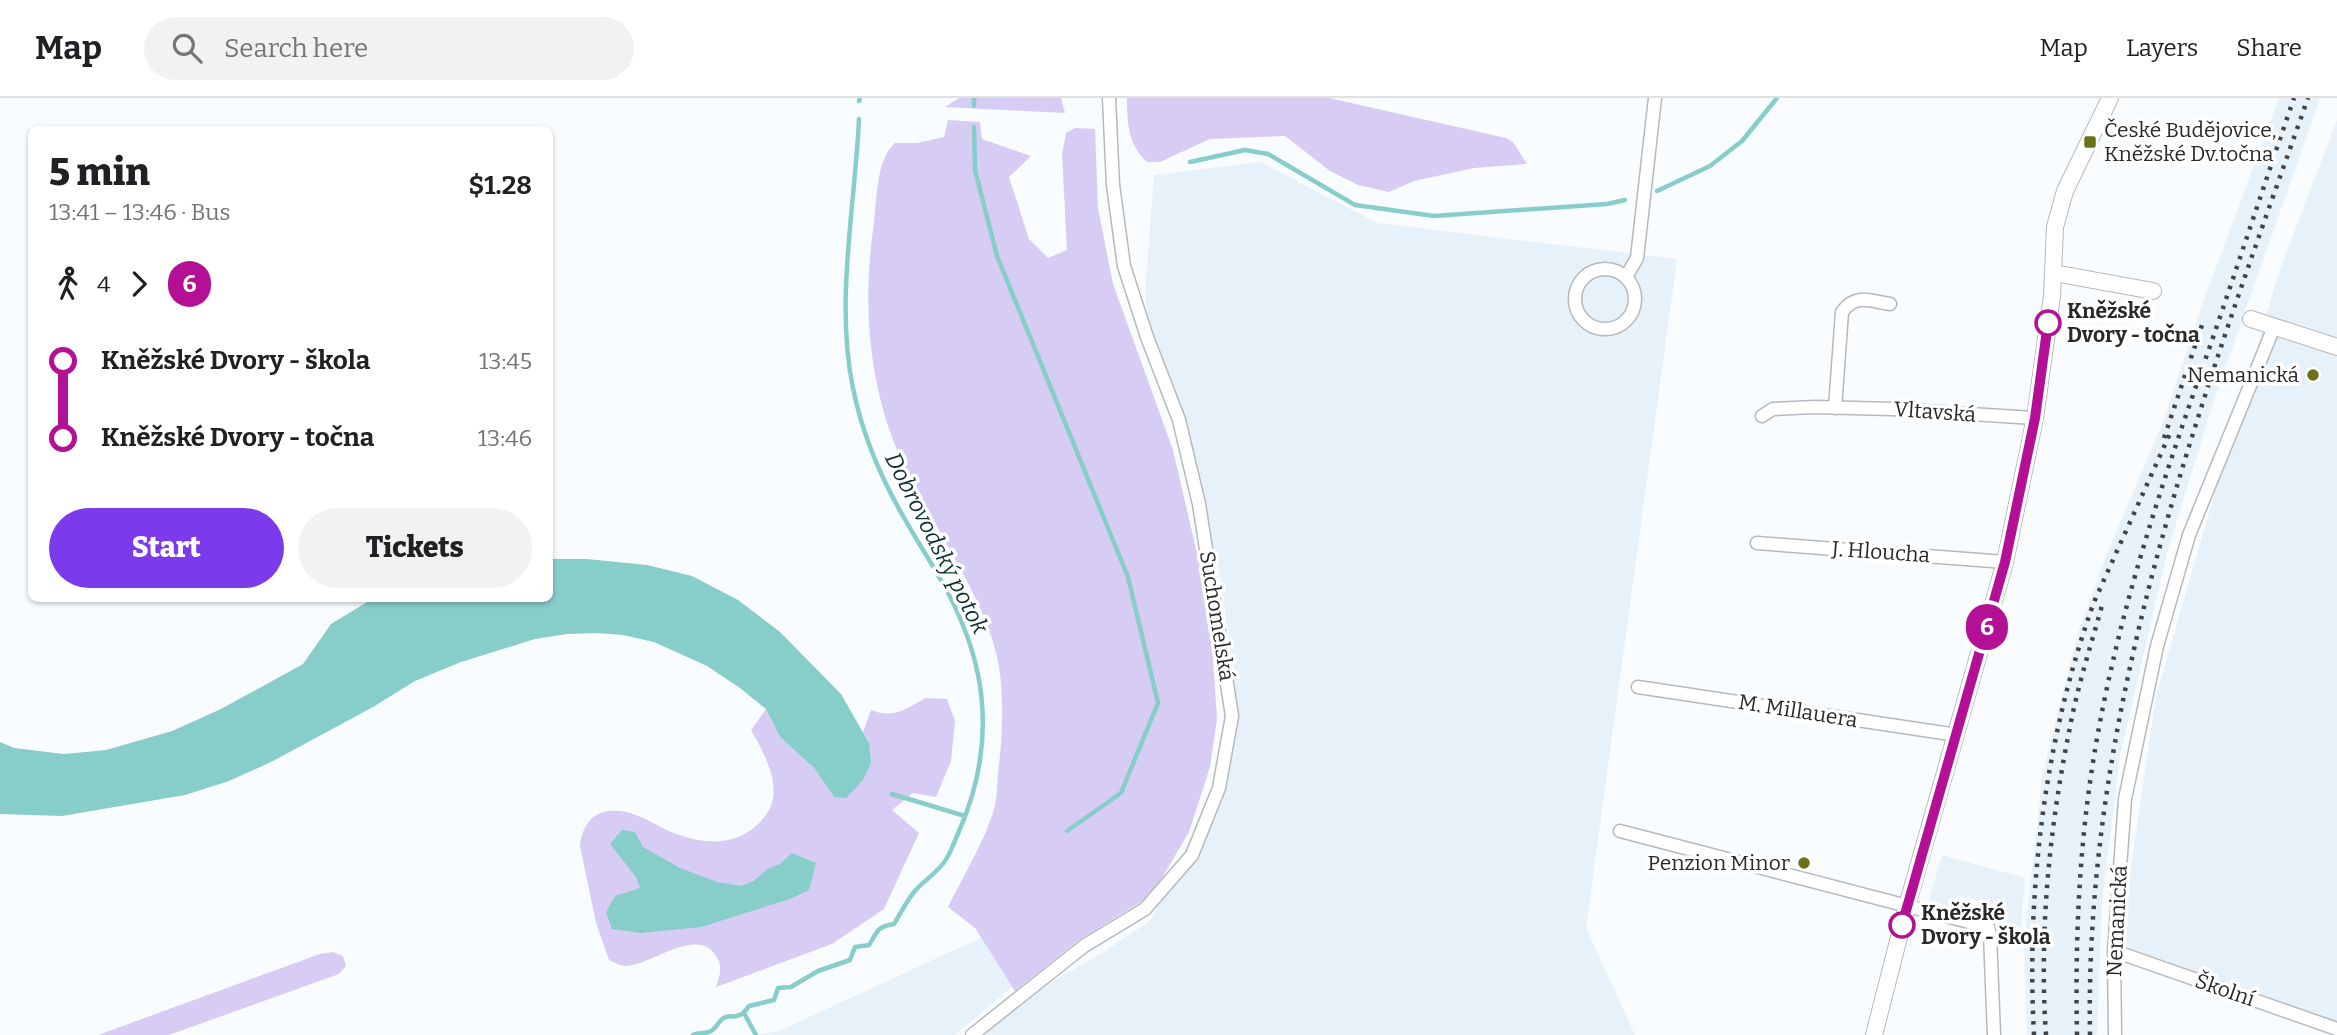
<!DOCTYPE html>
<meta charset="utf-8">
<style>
body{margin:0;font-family:Bitter,serif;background:#f2f2f2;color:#202124;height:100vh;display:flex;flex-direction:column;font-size:26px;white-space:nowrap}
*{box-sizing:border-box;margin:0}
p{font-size:23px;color:#757577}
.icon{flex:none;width:38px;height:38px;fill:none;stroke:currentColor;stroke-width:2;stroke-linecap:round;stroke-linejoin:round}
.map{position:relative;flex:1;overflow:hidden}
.sheet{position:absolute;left:28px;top:28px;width:525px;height:476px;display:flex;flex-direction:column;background:#fff;border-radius:10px;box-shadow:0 2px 5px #0004}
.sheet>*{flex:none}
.badge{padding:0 14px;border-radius:23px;font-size:24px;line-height:46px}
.map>.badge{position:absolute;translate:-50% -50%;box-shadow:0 0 0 4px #fff}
.legs{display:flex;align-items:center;gap:10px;height:77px;padding:0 21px;font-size:23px}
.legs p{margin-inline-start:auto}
.overview{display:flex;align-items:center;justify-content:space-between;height:119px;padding:0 21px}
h1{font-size:38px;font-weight:800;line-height:52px}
.cta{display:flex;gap:14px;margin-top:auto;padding:14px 21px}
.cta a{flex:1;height:80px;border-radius:42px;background:#7c3aed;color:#fff;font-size:28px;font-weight:800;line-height:80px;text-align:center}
.cta a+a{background:#f2f2f2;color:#202124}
ul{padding:0 21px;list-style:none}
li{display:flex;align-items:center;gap:24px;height:77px;font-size:26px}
li i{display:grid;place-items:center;width:10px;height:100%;margin:0 9px;background:currentColor}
li i::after{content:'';width:18px;height:18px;margin:-9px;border:5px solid;border-radius:50%;background:#fff}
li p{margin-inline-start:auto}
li:first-child i{background:linear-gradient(#0000 50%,currentColor 0)}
li:last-child i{background:linear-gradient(currentColor 50%,#0000 0)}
header{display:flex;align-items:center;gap:42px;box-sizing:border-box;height:98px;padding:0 35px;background:#fff;border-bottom:2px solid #e0e0e0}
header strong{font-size:33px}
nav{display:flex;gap:38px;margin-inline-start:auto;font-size:24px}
.search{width:490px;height:63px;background:#f2f2f2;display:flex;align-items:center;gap:18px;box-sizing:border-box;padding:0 24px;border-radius:38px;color:#757577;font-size:26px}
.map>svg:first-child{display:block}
</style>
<header>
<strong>Map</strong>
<div class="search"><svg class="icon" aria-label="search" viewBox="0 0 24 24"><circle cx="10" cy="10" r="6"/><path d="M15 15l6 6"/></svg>Search here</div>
<nav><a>Map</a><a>Layers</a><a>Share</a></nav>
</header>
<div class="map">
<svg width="2337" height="937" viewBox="0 0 2337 937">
<rect width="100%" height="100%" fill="#f9fcfe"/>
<path fill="#e7f1fa" d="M2279 0H2320L2216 296 2167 455 2120 658 2102 803 2097 937H2027L2024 843 2043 674 2078 535 2106 458 2163 324 2205 199Z
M2337 22V936L2118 859 2156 598 2278 177Z
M1261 64 1377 125 1677 161 1586 830 1635 937H982L1049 885 1101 856 1151 822 1222 673 1236 595 1220 476 1169 276 1152 246 1145 195 1154 77Z
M1942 757 2025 780 2021 829 1999 822 2002 809 1956 797 1952 809 1929 802Z
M989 836 1016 885 955 937H755L779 933Z"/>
<path fill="#d7ccf3" d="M959 0H1061L1065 15 945 9Z
M1127 0H1329L1506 40 1513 44 1527 66 1474 70 1414 83 1389 94 1358 87 1330 73 1285 38 1210 41 1160 64H1147C1128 46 1127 25 1127 0Z
M948 22 980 24 982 41 1031 58 1009 79 1029 141 1048 160 1067 152 1062 56 1066 35 1075 30 1095 31 1098 110 1113 186 1173 352 1200 468 1212 546 1217 621 1210 669 1189 734 1152 797 1079 842 1015 893 975 830 948 809C964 776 985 743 995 708 997 698 997 686 998 676 1002 642 1004 609 1000 575 993 524 964 478 940 434 927 410 911 385 900 359 868 285 862 204 874 125 877 100 876 62 895 45H917L944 39Z
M926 600 947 601 955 623 951 663 936 699 913 695 892 712 919 735 884 811 832 846 716 889C720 877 723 869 716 858 697 827 651 868 625 868 620 868 614 864 609 862L596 825 580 748C582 731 589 716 608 713 633 710 652 726 674 735 708 748 742 749 766 717 785 691 764 655 751 632L766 611 780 639 814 670 834 699 869 645 863 634 871 612C894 621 905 611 926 600Z
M333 854 343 858 346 868 339 876 169 937H98L320 856Z"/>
<path fill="#87cdca" d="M550 461H587L647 467 692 478 738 502 780 534 841 596 869 645 871 665 863 682 846 700 834 699 814 670 780 639 766 611 740 590 707 568 654 544 623 537 596 535 567 536 535 541 461 564 415 583 373 609 273 663 229 683 185 697 62 718 0 716V644L14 650 64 656 106 652 172 633 221 611 303 566 331 526 372 501 550 500Z
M622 732 635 734 643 749 680 770 717 784 741 788 754 783 767 771 780 766 792 755 816 765 809 792 790 801 701 829 640 835 612 831 606 814 615 798 640 790 636 779 610 746Z"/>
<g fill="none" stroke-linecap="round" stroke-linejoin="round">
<path stroke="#87cdca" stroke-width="4.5" d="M974 0V8
M859 3 860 0
M974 29 975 72 997 158 1128 479 1158 605 1121 695 1067 733
M1190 64 1245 52 1268 56 1355 107 1434 118 1607 106 1625 102
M1657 93 1710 68 1742 43 1777 0
M892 696 965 718
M744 915 756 937
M693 937C699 934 703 936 709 934 715 932 717 926 721 922 730 913 737 926 749 908L774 902 778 890 791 889 818 873 850 862 855 849 869 847C878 833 876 829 894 826 901 815 906 804 914 794 924 782 939 774 947 760 952 751 956 740 960 731 989 663 991 594 962 525 947 487 923 454 903 418 880 378 862 335 853 290 835 204 855 109 859 21"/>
<g stroke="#b6b9bc" stroke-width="15">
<path id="minor" d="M1575 201a30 30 0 1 1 60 0a30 30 0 1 1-60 0Z
M1626 179 1637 160 1655 0
M1835 310 1842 214C1856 195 1869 203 1890 206
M1762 318 1773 311 1814 309 1892 311 2035 320
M1757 445 2005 464
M1638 589 1957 637
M1620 733 1988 829 1990 837 1994 937
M2114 853 2337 931
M972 937 1084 848 1145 811 1192 757 1219 690 1232 618 1199 406 1179 322 1147 239 1124 168 1113 87 1109 0
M2115 937 2114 853 2125 701 2157 548 2189 437 2274 229"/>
</g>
<g stroke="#b6b9bc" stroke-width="18">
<path id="tertiary" d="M2054 175 2153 193
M2251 221 2337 249
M1874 937 1907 808 2005 464 2035 320 2052 198 2055 129 2065 93 2110 0"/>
</g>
<use href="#minor" stroke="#fff" stroke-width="12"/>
<use href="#tertiary" stroke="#fff" stroke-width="16"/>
<path stroke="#414345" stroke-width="4.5" stroke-dasharray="3.5 7" stroke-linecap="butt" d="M2164 340 2202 227
M2034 937C2026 792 2045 640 2094 504L2172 331
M2046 937C2039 836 2049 733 2069 634 2077 590 2091 547 2103 504
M2077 937C2075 842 2079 746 2095 652 2118 515 2163 382 2209 251 2238 167 2265 84 2294 0
M2090 937C2084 613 2201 302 2308 0"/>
</g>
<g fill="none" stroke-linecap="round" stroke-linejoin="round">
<g stroke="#fff" stroke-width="16">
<path id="line-1" d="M1902 827 2005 464 2035 320 2048 225"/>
</g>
<use href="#line-1" stroke="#b41095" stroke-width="10"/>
</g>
<g fill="#6b7117" stroke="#fff" stroke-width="2.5">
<rect x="2083" y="37" width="14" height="14" rx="3.5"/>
<circle cx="2313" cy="277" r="7"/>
<circle cx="1804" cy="765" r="7"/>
</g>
<g fill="#fff" stroke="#b41095" stroke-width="3.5">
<circle cx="2048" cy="225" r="12"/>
<circle cx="1902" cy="827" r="12"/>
</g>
<g text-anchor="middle" stroke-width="7" stroke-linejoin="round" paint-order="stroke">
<g font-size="21" fill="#28292b" stroke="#fff" text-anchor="end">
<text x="2104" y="39" text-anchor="start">České Budějovice,<tspan x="2104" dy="24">Kněžské Dv.točna</tspan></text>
<text x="2299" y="284">Nemanická</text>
<text x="1790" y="772">Penzion Minor</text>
</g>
<g font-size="21" font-weight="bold" fill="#28292b" stroke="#fff" text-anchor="start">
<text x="2067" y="220">Kněžské<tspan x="2067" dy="24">Dvory - točna</tspan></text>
<text x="1921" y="822">Kněžské<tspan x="1921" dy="24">Dvory - škola</tspan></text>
</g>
<g font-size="21" fill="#28292b" stroke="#fff">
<text transform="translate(1935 314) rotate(4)" y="7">Vltavská</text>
<text transform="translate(1881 454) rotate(4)" y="7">J. Hloucha</text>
<text transform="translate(1217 518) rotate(81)" y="7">Suchomelská</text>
<text transform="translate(1798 613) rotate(9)" y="7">M. Millauera</text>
<text transform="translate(2117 823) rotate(-87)" y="7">Nemanická</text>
<text transform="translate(2225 892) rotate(19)" y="7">Školní</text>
</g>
<g font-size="23" font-style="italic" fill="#0e3130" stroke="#fff">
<text transform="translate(937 445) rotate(63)" y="8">Dobrovodský potok</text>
</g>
</g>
</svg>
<b class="badge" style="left:1987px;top:529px;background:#b41095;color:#fff">6</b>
<section class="sheet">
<div class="overview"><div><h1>5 min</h1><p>13:41 – 13:46 · Bus</p></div><b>$1.28</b></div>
<div class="legs"><svg class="icon" aria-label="walk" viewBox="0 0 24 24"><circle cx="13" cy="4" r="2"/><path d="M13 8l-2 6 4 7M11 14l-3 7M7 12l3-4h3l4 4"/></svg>4<svg class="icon" aria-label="forward" viewBox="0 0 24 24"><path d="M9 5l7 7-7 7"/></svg><b class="badge" style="background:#b41095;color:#fff">6</b></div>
<ul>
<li><i style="color:#b41095"></i><b>Kněžské Dvory - škola</b><p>13:45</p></li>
<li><i style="color:#b41095"></i><b>Kněžské Dvory - točna</b><p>13:46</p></li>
</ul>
<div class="cta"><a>Start</a><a>Tickets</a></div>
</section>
</div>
